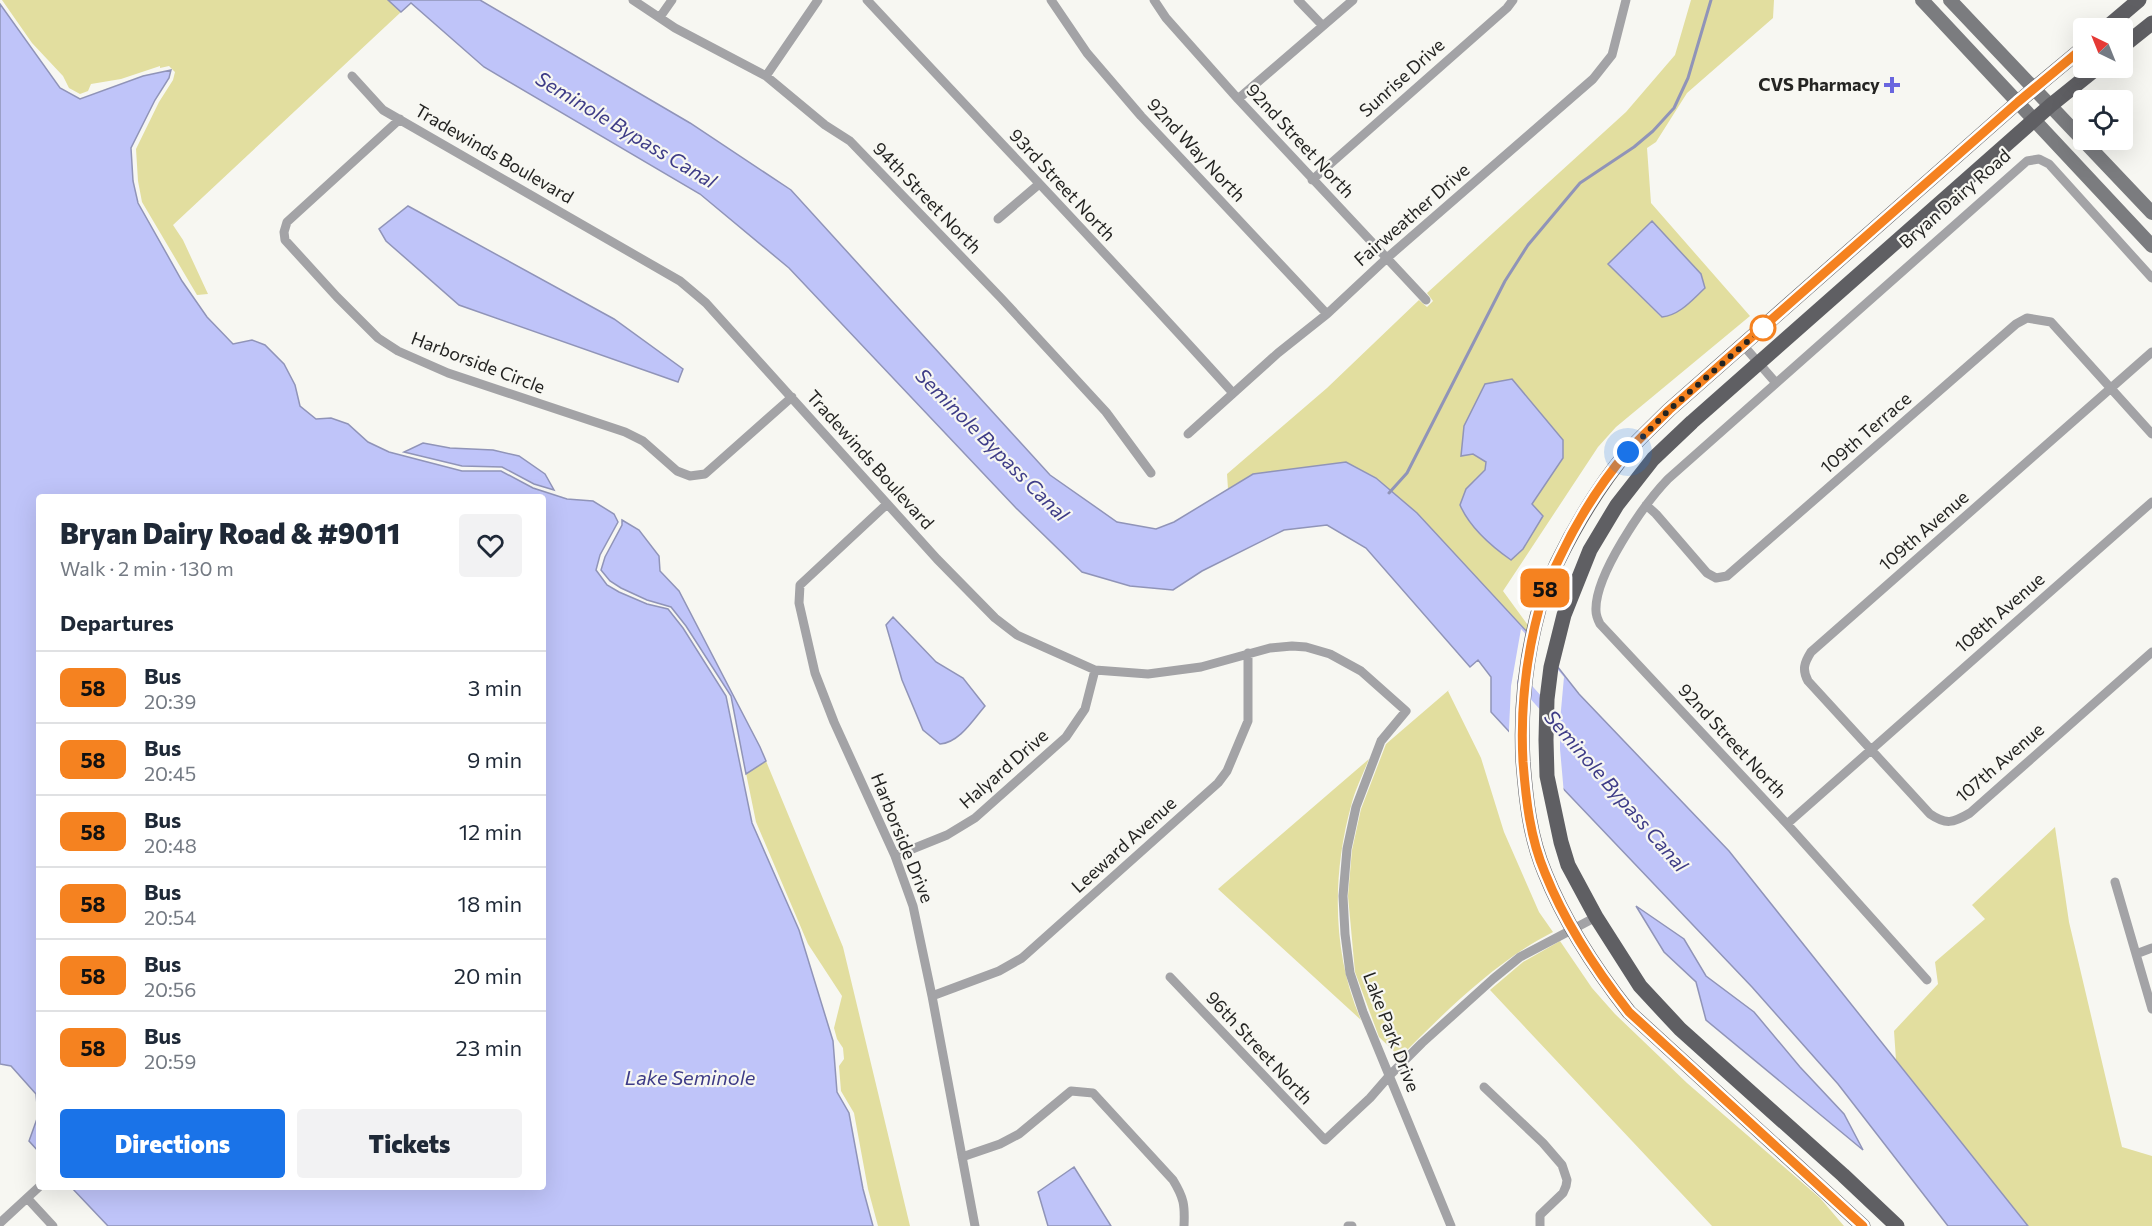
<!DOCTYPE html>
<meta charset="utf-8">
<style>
body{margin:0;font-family:Commissioner,sans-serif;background:#f2f2f3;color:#1f2937;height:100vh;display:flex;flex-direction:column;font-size:22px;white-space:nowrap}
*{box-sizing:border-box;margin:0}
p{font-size:20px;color:#747a83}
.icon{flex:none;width:33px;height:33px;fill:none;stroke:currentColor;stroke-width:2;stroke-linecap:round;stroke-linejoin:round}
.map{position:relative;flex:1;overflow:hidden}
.side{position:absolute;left:36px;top:494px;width:510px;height:696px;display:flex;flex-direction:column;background:#fff;border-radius:6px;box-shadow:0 6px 24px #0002}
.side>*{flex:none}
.badge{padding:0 12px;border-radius:9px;font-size:21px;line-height:39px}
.needle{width:39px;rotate:317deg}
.tools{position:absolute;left:2073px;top:18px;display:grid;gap:12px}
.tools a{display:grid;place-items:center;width:60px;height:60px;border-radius:6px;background:#fff;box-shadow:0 6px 24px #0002;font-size:30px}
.you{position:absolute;width:30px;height:30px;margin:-15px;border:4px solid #fff;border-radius:50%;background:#1a73e8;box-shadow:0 0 0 9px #1a73e833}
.map>.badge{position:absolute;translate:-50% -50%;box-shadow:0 0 0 3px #fff}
h2{padding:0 24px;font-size:22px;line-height:54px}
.round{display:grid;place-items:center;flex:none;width:63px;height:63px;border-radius:6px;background:#f2f2f3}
.head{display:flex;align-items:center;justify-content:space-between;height:102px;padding:0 24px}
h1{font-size:28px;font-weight:800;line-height:45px}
.primary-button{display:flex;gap:12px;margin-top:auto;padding:12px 24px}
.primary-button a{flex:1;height:69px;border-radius:6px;background:#1a73e8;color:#fff;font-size:24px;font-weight:800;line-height:69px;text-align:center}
.primary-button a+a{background:#f2f2f3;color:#1f2937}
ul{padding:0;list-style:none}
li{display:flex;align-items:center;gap:18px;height:72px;padding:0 24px;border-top:2px solid #e0e1e3}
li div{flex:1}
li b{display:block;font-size:22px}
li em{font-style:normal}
li .badge{min-width:66px;font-weight:700;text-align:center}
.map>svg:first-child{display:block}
</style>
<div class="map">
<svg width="2152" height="1226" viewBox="0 0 2152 1226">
<rect width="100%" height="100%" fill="#f7f7f2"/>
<path fill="#e2de9f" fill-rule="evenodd" d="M2 0H388L401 12 173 225 183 240 208 294 197 295 142 202 138 181 136 149 159 102 173 80 175 72 169 66 160 68V66L121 79 91 84 88 91 80 94 69 88 63 76 32 43Z
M1691 0H1774L1773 18 1687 93 1656 142 1647 148 1651 203 1750 316 1616 427 1598 447 1503 591 1530 628 1529 634 1417 513 1376 478 1253 474 1228 489 1227 474 1327 388 1419 300 1427 307 1433 301 1427 293 1626 112 1675 55ZM1652 222 1701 274 1666 317H1661L1608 264ZM1473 454 1563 458 1532 504 1466 489 1485 470 1486 462Z
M1450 689 1448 691 1481 758 1504 832 1539 912 1553 932C1496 961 1446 1011 1400 1057L1379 1037 1355 972 1348 896 1352 850 1361 809 1386 744Z
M1369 759C1363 774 1355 790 1351 806 1332 875 1332 954 1361 1020L1218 889Z
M766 761 843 947 910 1226H878L868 1189 854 1113 841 1091 839 1066 844 1059 843 1048 837 1039 834 1028 842 996 808 944 756 822 746 773Z
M2055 827 2069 922 2122 1147 2152 1156V1226H2028L1896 1060 1894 1031 1938 984 1935 962 1985 919 1972 905Z
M1560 941 1592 988 1615 1014 1687 1083 1820 1198 1844 1226H1712L1490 990 1523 962Z"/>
<path fill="#bfc4f9" stroke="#9094b8" stroke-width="1.5" d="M388 0H480L690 123 791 190 1050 475 1117 522 1156 529 1174 522 1253 474 1346 462 1376 478 1417 513 1529 634 1517 740 1491 712V677L1478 660 1470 667 1366 548 1327 525 1284 530 1202 571 1173 590 1130 586 1082 572 1016 508 789 268 700 194 484 67 411 3 401 12Z
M0 4 60 88 80 99 143 76 171 70 169 78 155 100 131 148 133 181 138 203 182 281 207 317 233 344 252 340 265 345 284 364 295 385 300 406 316 419 331 418 348 424 368 442 389 452 462 471H501L533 488 567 499 593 501 614 514 618 522 600 555 596 570 607 585 619 592 647 604 668 609 683 628 726 696 752 823 799 930 833 1041 837 1092 849 1113 863 1189 873 1226H108L71 1187 543 1186V496H39V1152L29 1141 38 1116 36 1094 11 1066 0 1064Z
M408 206 614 319 683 369 678 382 459 305 386 241 379 229Z
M1652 221 1701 274 1705 288C1692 300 1680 315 1662 317L1608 264Z
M1512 379 1563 440V458L1532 504 1543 516 1523 549 1511 560C1491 546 1470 528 1460 505L1466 489 1485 470 1486 462 1473 454 1461 456 1464 426 1485 384Z
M423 443 450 448 493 450 519 456 545 474 554 490 534 484 502 467 462 466 404 452Z
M622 520 639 530 659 556 660 571 679 591 760 747 766 761 746 774 731 696 686 626 671 607 647 600 621 588 610 581 601 570 605 557 622 525Z
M893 617 936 662 963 678 985 706C973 720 959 743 940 744L923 730 902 680 886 625Z
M1557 666 1579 694 1729 851 2028 1226H1948L1838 1084 1752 987 1553 778Z
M1636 906 1684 939 1706 976 1754 1012 1800 1067 1844 1114 1863 1150 1706 1020 1696 982 1664 952Z
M1074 1167 1111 1226H1048L1038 1192Z"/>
<path fill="#f7f7f2" d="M1521 629 1530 639 1515 742 1509 735V729L1511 686Z
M1554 665 1564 677 1560 721V749L1564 794 1551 780Z"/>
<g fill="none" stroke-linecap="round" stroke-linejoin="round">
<path stroke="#9094b8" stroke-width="3" d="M1389 493 1407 473 1505 281 1528 245 1580 183 1634 147 1653 131 1674 108 1688 78 1711 0"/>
<path stroke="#bfc4f9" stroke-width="10" d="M1522 682 1548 711"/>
<path stroke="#a3a3a6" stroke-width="9" d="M633 0 675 28 766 76 825 125 850 141 1001 298 1106 412 1151 473
M867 0C989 131 1113 260 1233 393
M1051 0 1087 53 1141 116 1327 314
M1154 0 1166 18 1238 99 1426 300
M1298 0 1323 26
M660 17 672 0
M352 76 383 110 680 281 706 303 937 559 995 618 1017 635 1095 670 1148 674 1201 667 1270 648 1292 646 1306 647 1330 654 1361 671 1406 711 1381 741 1356 807 1347 849 1343 896 1345 934 1350 973 1363 1012 1451 1226
M766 76 818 0
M1238 99 1353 0
M400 119 287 222 284 232 285 240 337 297 378 338 398 351 448 373 625 432 643 441 677 471 690 476 705 474 792 397
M1312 180 1507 8 1513 0
M998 219 1038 185
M1743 345 1776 383
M2152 352 1811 652C1804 663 1802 670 1808 681L1930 814C1946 825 1953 823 1970 813L2152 652
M1188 434 1278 353 1327 314 1387 258 1593 79 1612 55 1626 0
M887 504 800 585 799 603 815 673 834 722 895 856 913 906 932 996 975 1226
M1646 505 1656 514 1707 573 1716 578 1727 576 2016 324 2027 318 2051 322 2152 434
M1787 824 2152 502
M895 856 947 835 975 818 1066 737 1085 709 1095 670
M2115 882 2152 1009
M2136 954 2152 948
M1170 977 1325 1140 1370 1098 1390 1075 1422 1043 1493 979 1520 957 1596 917
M1927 980 1787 824 1600 624C1598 620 1596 616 1596 611 1594 576 1644 504 1668 479L2027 161 2039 159 2049 164 2152 278
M932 996 999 971 1022 958 1218 783 1227 771 1248 721V653
M1484 1087 1543 1143 1562 1165 1567 1180 1566 1186 1563 1193 1540 1215V1226
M962 1157 1000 1144 1019 1134 1071 1091 1093 1093 1173 1180C1184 1198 1185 1205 1184 1226
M28 1199 53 1226
M0 1223 40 1186
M1348 1226H1352"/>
<path stroke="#7b7c7f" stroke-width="14" d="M1922 0 2152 246
M1950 0 2152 213"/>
<path stroke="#5f5f63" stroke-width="15" d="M2106 28 2139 0
M2122 47 2152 23
M1863 1226 1629 1012C1596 970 1565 923 1545 873 1530 838 1526 800 1523 762 1520 706 1527 646 1544 592 1547 582 1553 573 1557 563 1576 524 1599 486 1627 452 1640 438 1655 424 1669 410L2018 102 2084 47
M1897 1226 1843 1175 1680 1029 1640 986 1596 917 1568 865 1561 842 1547 776 1546 740 1547 699 1551 667 1564 615 1590 550 1617 505 1653 459 1692 422 2051 105 2097 68"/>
</g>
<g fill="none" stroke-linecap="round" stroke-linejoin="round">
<g stroke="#fff" stroke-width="14">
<path id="line" d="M1863 1226 1629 1012C1596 970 1565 923 1545 873 1530 838 1526 800 1523 762 1520 705 1527 647 1544 592 1547 581 1554 570 1559 559 1577 521 1600 484 1627 452 1640 438 1655 424 1669 410L2018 102 2084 47"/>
</g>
<use href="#line" stroke="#f58220" stroke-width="9"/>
<path stroke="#242422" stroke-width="6" stroke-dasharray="0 10.8" d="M1628 452 1669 410 1763 328"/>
</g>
<path fill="#6966df" stroke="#f7f7f2" stroke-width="2" d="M1889 76h6v6h6v6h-6v6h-6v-6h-6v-6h6z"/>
<circle fill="#fff" stroke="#f58220" stroke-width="3" cx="1763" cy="328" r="12"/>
<g text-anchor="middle" stroke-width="4.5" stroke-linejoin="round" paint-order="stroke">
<g font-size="18" fill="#242422" stroke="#f7f7f2">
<text transform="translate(1402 78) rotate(-42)" y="6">Sunrise Drive</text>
<text transform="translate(1300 141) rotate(47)" y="6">92nd Street North</text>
<text transform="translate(1196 150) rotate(47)" y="6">92nd Way North</text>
<text transform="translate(494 154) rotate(30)" y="6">Tradewinds Boulevard</text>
<text transform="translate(1062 185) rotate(47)" y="6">93rd Street North</text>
<text transform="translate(927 198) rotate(46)" y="6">94th Street North</text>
<text transform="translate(1955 199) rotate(-41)" y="6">Bryan Dairy Road</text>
<text transform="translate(1412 215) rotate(-41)" y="6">Fairweather Drive</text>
<text transform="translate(478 363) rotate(21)" y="6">Harborside Circle</text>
<text transform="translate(1866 433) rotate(-41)" y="6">109th Terrace</text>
<text transform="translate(870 460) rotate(48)" y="6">Tradewinds Boulevard</text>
<text transform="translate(1924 531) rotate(-41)" y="6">109th Avenue</text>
<text transform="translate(2000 613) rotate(-41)" y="6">108th Avenue</text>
<text transform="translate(1732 741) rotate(47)" y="6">92nd Street North</text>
<text transform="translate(2000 763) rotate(-41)" y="6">107th Avenue</text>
<text transform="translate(1004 769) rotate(-41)" y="6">Halyard Drive</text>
<text transform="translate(902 838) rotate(68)" y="6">Harborside Drive</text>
<text transform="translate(1124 845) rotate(-42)" y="6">Leeward Avenue</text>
<text transform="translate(1391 1032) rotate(69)" y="6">Lake Park Drive</text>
<text transform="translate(1259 1048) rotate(47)" y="6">96th Street North</text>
</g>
<g font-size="18" font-weight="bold" fill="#242422" stroke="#f7f7f2" text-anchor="end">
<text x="1880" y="91">CVS Pharmacy</text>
</g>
<g font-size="20" font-style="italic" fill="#3e3c87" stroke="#f7f7f2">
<text transform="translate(626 130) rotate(31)" y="7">Seminole Bypass Canal</text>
<text transform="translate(992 445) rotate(45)" y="7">Seminole Bypass Canal</text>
<text transform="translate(1616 791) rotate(49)" y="7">Seminole Bypass Canal</text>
<text x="690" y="1085">Lake Seminole</text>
</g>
</g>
</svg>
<div class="tools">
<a><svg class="needle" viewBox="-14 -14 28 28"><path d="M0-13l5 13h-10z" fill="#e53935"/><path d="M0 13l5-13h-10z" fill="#747a83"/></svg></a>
<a><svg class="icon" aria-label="locate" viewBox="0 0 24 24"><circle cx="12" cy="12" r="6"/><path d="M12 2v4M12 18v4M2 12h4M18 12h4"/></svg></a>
</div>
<div class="you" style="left:1628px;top:452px"></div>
<b class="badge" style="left:1545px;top:588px;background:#f58220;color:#111">58</b>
<section class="side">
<div class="head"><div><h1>Bryan Dairy Road &amp; #9011</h1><p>Walk · 2 min · 130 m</p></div><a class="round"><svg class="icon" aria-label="heart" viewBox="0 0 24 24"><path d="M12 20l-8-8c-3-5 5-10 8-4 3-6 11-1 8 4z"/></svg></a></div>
<h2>Departures</h2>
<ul>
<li><span class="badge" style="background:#f58220;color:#111">58</span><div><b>Bus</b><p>20:39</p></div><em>3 min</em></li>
<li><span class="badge" style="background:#f58220;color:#111">58</span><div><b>Bus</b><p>20:45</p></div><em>9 min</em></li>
<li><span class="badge" style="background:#f58220;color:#111">58</span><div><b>Bus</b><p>20:48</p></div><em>12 min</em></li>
<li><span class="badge" style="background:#f58220;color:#111">58</span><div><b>Bus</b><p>20:54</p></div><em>18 min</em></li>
<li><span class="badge" style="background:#f58220;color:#111">58</span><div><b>Bus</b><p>20:56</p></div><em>20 min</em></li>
<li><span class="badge" style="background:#f58220;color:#111">58</span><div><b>Bus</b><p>20:59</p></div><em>23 min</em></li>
</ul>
<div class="primary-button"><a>Directions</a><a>Tickets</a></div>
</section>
</div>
